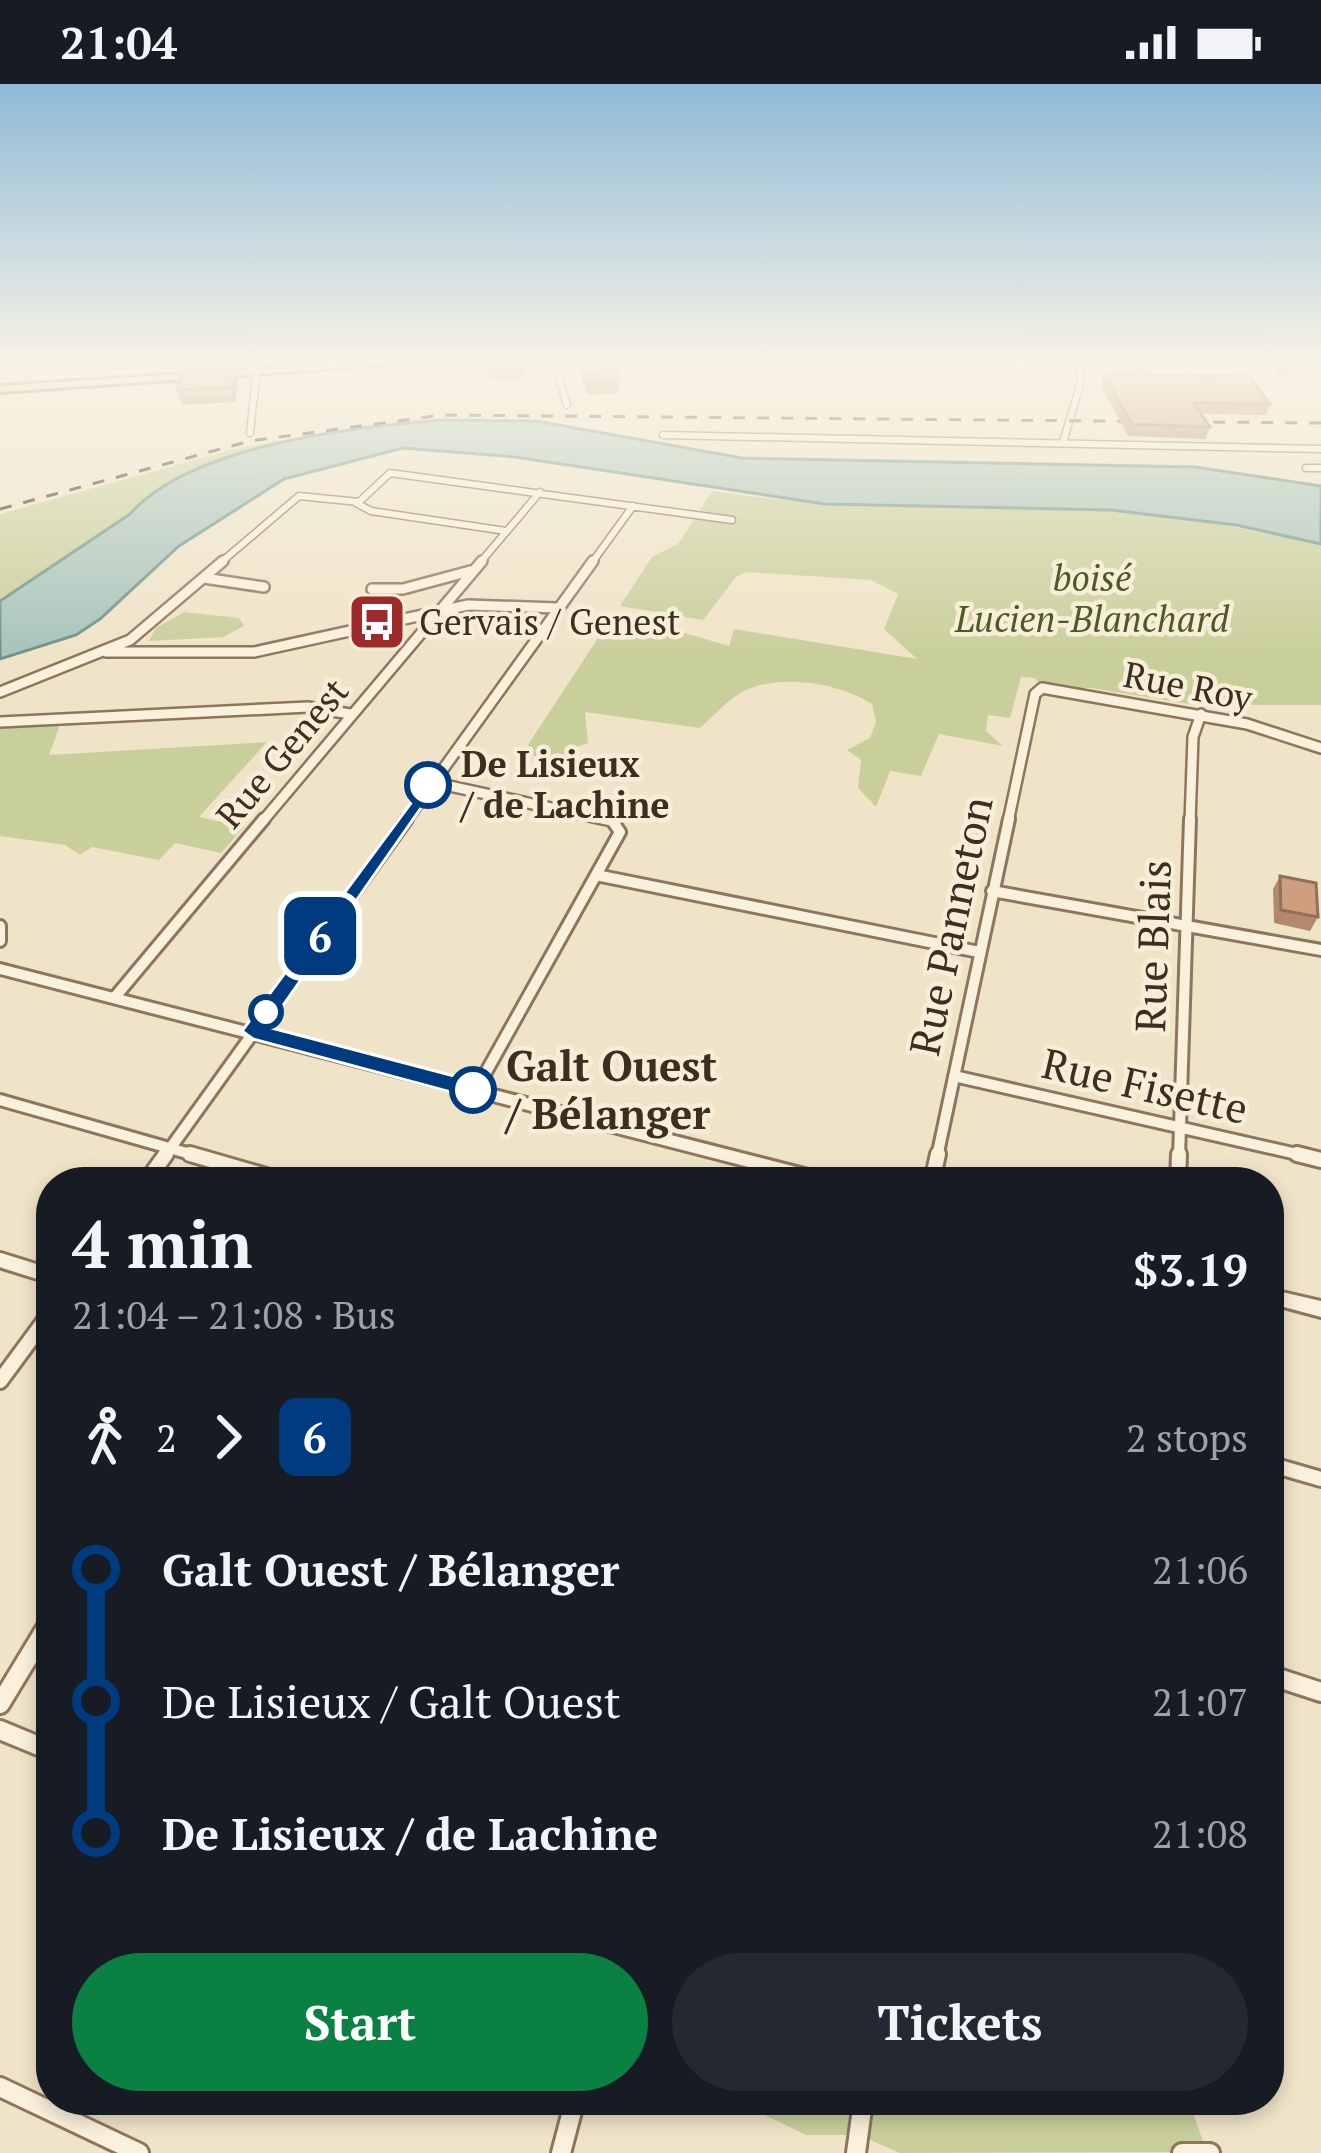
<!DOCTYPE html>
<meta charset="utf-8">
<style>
body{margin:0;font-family:"PT Serif",serif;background:#242831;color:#f1f3f6;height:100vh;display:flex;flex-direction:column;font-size:45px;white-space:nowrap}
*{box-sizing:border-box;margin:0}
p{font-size:39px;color:#9ea1a6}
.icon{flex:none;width:66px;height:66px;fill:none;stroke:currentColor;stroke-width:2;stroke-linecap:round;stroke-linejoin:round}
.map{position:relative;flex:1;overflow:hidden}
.panel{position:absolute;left:36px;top:1083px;width:1248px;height:948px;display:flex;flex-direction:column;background:#171b24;border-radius:48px;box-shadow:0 6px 18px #0003}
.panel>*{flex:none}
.badge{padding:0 24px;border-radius:18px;font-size:42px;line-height:78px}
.map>.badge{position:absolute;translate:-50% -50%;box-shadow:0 0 0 6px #fff}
.legs{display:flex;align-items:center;gap:18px;height:132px;padding:0 36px;font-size:39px}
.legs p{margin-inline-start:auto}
.headline{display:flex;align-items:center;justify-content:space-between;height:204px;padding:0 36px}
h1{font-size:66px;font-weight:800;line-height:90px}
.cta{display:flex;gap:24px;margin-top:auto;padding:24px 36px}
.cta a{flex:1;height:138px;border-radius:72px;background:#0b8043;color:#fff;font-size:48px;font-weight:800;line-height:138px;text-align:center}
.cta a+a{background:#242831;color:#f1f3f6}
ul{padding:0 36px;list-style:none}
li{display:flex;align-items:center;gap:42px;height:132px;font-size:45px}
li i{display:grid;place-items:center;width:18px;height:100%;margin:0 15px;background:currentColor}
li i::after{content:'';width:30px;height:30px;margin:-15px;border:9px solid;border-radius:50%;background:#171b24}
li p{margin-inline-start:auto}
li:first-child i{background:linear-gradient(#0000 50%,currentColor 0)}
li:last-child i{background:linear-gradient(currentColor 50%,#0000 0)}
.status{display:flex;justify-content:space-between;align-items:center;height:84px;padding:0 60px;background:#171b24;direction:ltr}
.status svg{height:33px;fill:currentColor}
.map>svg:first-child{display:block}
</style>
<div class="status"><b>21:04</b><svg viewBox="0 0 49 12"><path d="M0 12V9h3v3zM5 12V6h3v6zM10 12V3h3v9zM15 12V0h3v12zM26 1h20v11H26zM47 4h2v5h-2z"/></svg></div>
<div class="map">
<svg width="1321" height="2069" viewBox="0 0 1321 2069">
<rect width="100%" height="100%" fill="#f0e4c8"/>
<path fill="#c9cf9b" d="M353 344C281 358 181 372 130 430L0 517V430L238 364Z
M712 407C843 428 974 419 1105 426 1178 430 1249 446 1321 460V621H1196L1091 604H1042L1035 594 1021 593 1010 634 988 631 986 647 1003 662 939 650 921 692 890 687 876 723 858 704 861 676 847 666 870 654 876 638 872 620C840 599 780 589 744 607 728 615 714 632 700 644L585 628 588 659 568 666 569 687 561 691 543 685 542 673 522 670 598 554 624 556 636 541 647 538 729 562 734 545 917 575 884 545 898 510 871 496 746 488 736 493 703 536 620 522 652 473 679 459Z
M184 528 239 534 244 542 223 553 149 557 156 544Z
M60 641 49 671 267 658 199 733 244 743 221 769 175 759 159 776 92 763 80 771 65 761 0 752V643Z
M734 2016H1188L1207 2068 900 2069 859 2051H806Z"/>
<path fill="#a9c4bc" stroke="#6f938a" stroke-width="3" d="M441 336 536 337 742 374 1195 383 1321 402V460L1236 441 1111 426 825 420 515 373 403 364 284 395 179 462 100 535 76 551 0 575V517L130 430C191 361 353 343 441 336Z"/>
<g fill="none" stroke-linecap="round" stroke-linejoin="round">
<g stroke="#8d765c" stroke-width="9">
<path id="minor-far4" d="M249 279 256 292 250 349
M554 279 567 321
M663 351 1321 365
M1063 358 1081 298 1079 279
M1306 384H1321
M356 419 371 427 506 447
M219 480 299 412 359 418 390 389 732 436
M479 480 540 408
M591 480 633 422"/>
</g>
<g stroke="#8d765c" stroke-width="14">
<path id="minor-far3" d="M204 494 264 503
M372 505H403L474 486
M106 568H254L468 521 557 524
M0 608 130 556 223 477
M0 638 308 623 350 630
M431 698 616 738
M262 738 482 477
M405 738 593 477
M1008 738 1035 610 1042 604 1247 640 1321 664
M1190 738 1193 653 1201 630"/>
</g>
<g stroke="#8d765c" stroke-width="16">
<path id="minor-far2" d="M596 791 979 868
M992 807 1321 866
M0 842V857
M115 913 264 735
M954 992 1310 1073
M476 1006 620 748 611 735
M0 1016 201 1073
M164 1073 407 735
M937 1073 1009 735
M1179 1073 1190 735"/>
</g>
<g stroke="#8d765c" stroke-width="20">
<path id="minor-far1" d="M190 1070 287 1098
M1297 1070 1321 1076
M146 1098 166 1070
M932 1098 938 1070
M1178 1098 1179 1070
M0 1176 51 1192
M0 1297 51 1228
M1269 1380 1321 1395"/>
</g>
<g stroke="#8d765c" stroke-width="24">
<path id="minor" d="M1269 1591 1321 1608
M0 1620 51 1536
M0 1646 51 1667
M0 2003 139 2069
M561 2069 575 2016
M856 2069 862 2025
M1182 2069H1210"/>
</g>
<g stroke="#8d765c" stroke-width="6">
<path id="tertiary" d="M0 880 832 1092 838 1093 840 1098H807L0 890Z
M1269 1205 1321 1217V1233L1269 1219Z"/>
</g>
<g stroke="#5b4430" stroke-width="6">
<path id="primary" d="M354 279H410L0 308V302Z"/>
</g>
<use href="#minor-far4" stroke="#faf1dc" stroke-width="6"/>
<use href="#minor-far3" stroke="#faf1dc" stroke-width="9"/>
<use href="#minor-far2" stroke="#faf1dc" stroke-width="10"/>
<use href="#minor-far1" stroke="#faf1dc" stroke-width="14"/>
<use href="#minor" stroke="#faf1dc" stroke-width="18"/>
<use href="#tertiary" fill="#faf1dc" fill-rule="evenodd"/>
<use href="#primary" fill="#f3d9a0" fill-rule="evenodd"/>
<path stroke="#3d2e20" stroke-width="3" stroke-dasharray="12 12" stroke-linecap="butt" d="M0 425 250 357 442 331 1321 339"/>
</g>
<path fill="#b2896c" d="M487 279H529L530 285 517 297 488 294Z
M581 279H615L619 287V309L587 311 582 297Z
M1275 279H1292L1288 291 1276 290Z
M234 284 238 299 235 318 182 321 177 306Z
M1104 291H1151L1270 320 1266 331 1201 330 1210 343 1206 355 1128 352 1101 302Z
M1280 792 1318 833 1310 847 1274 839 1273 805Z"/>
<path fill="#916f58" d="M98 279H133L132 285 101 288Z
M519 279H529L530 285 517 297 516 283Z
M234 284 238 299 235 318 231 303Z"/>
<path fill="#cf9f7d" stroke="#916f58" stroke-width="3" d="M488 279H519L516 283Z
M582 279H615L619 287 586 289Z
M234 284 231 303 177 306 182 287Z
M1148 286 1151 291 1249 292 1270 320 1193 319 1210 343 1132 340 1104 291Z
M1280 792 1316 799 1318 833 1281 826Z"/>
<linearGradient id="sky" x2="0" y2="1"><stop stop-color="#8fbad6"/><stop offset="0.49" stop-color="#f8f3e6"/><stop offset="1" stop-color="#f8f3e6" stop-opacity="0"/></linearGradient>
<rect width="1321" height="569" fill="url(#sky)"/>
<path fill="#003b80" stroke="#fff" stroke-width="3" d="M428 696 437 701 268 943 481 999V1012L473 1014 253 955 242 947Z"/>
<defs>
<g id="bus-square" transform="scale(3)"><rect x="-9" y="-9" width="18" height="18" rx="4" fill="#9e2a2b" stroke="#f7eed8"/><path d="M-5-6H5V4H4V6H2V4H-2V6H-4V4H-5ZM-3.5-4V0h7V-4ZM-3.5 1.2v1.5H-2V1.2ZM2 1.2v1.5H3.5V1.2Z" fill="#fff"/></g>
</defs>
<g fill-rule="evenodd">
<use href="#bus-square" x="377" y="538"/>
</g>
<g fill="#fff" stroke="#003b80" stroke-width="6">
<circle cx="428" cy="701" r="21"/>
<circle cx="266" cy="928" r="15"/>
<circle cx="473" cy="1006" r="21"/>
</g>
<g text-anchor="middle" stroke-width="9" stroke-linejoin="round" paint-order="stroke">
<g font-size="36" font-style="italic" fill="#4d5a26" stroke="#f7eed8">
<text x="1092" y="507">boisé<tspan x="1092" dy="41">Lucien-Blanchard</tspan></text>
</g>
<g font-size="36" fill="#3d2e20" stroke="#f7eed8" text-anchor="start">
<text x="419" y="551">Gervais / Genest</text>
</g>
<g font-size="36" fill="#3d2e20" stroke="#f7eed8">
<text transform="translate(1188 602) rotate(11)" y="13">Rue Roy</text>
<text transform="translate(282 669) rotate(-50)" y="13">Rue Genest</text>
</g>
<g font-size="36" font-weight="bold" fill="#3d2e20" stroke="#f7eed8" text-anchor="start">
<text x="461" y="693">De Lisieux<tspan x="461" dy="41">/ de Lachine</tspan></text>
</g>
<g font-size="42" fill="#3d2e20" stroke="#f7eed8">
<text transform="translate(951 842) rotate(-78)" y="15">Rue Panneton</text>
<text transform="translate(1153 862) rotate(-88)" y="15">Rue Blais</text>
<text transform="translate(1145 1002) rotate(13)" y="15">Rue Fisette</text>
</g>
<g font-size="42" font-weight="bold" fill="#3d2e20" stroke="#f7eed8" text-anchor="start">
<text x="506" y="997">Galt Ouest<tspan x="506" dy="48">/ Bélanger</tspan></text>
</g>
</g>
</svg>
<b class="badge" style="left:320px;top:852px;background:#003b80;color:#fff">6</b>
<section class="panel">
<div class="headline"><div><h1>4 min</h1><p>21:04 – 21:08 · Bus</p></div><b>$3.19</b></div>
<div class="legs"><svg class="icon" aria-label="walk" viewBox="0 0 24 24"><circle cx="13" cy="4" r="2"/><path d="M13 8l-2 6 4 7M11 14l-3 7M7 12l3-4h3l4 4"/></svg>2<svg class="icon" aria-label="forward" viewBox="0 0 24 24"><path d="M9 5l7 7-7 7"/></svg><b class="badge" style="background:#003b80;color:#fff">6</b><p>2 stops</p></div>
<ul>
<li><i style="color:#003b80"></i><b>Galt Ouest / Bélanger</b><p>21:06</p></li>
<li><i style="color:#003b80"></i><span>De Lisieux / Galt Ouest</span><p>21:07</p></li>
<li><i style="color:#003b80"></i><b>De Lisieux / de Lachine</b><p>21:08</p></li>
</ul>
<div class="cta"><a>Start</a><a>Tickets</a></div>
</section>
</div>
